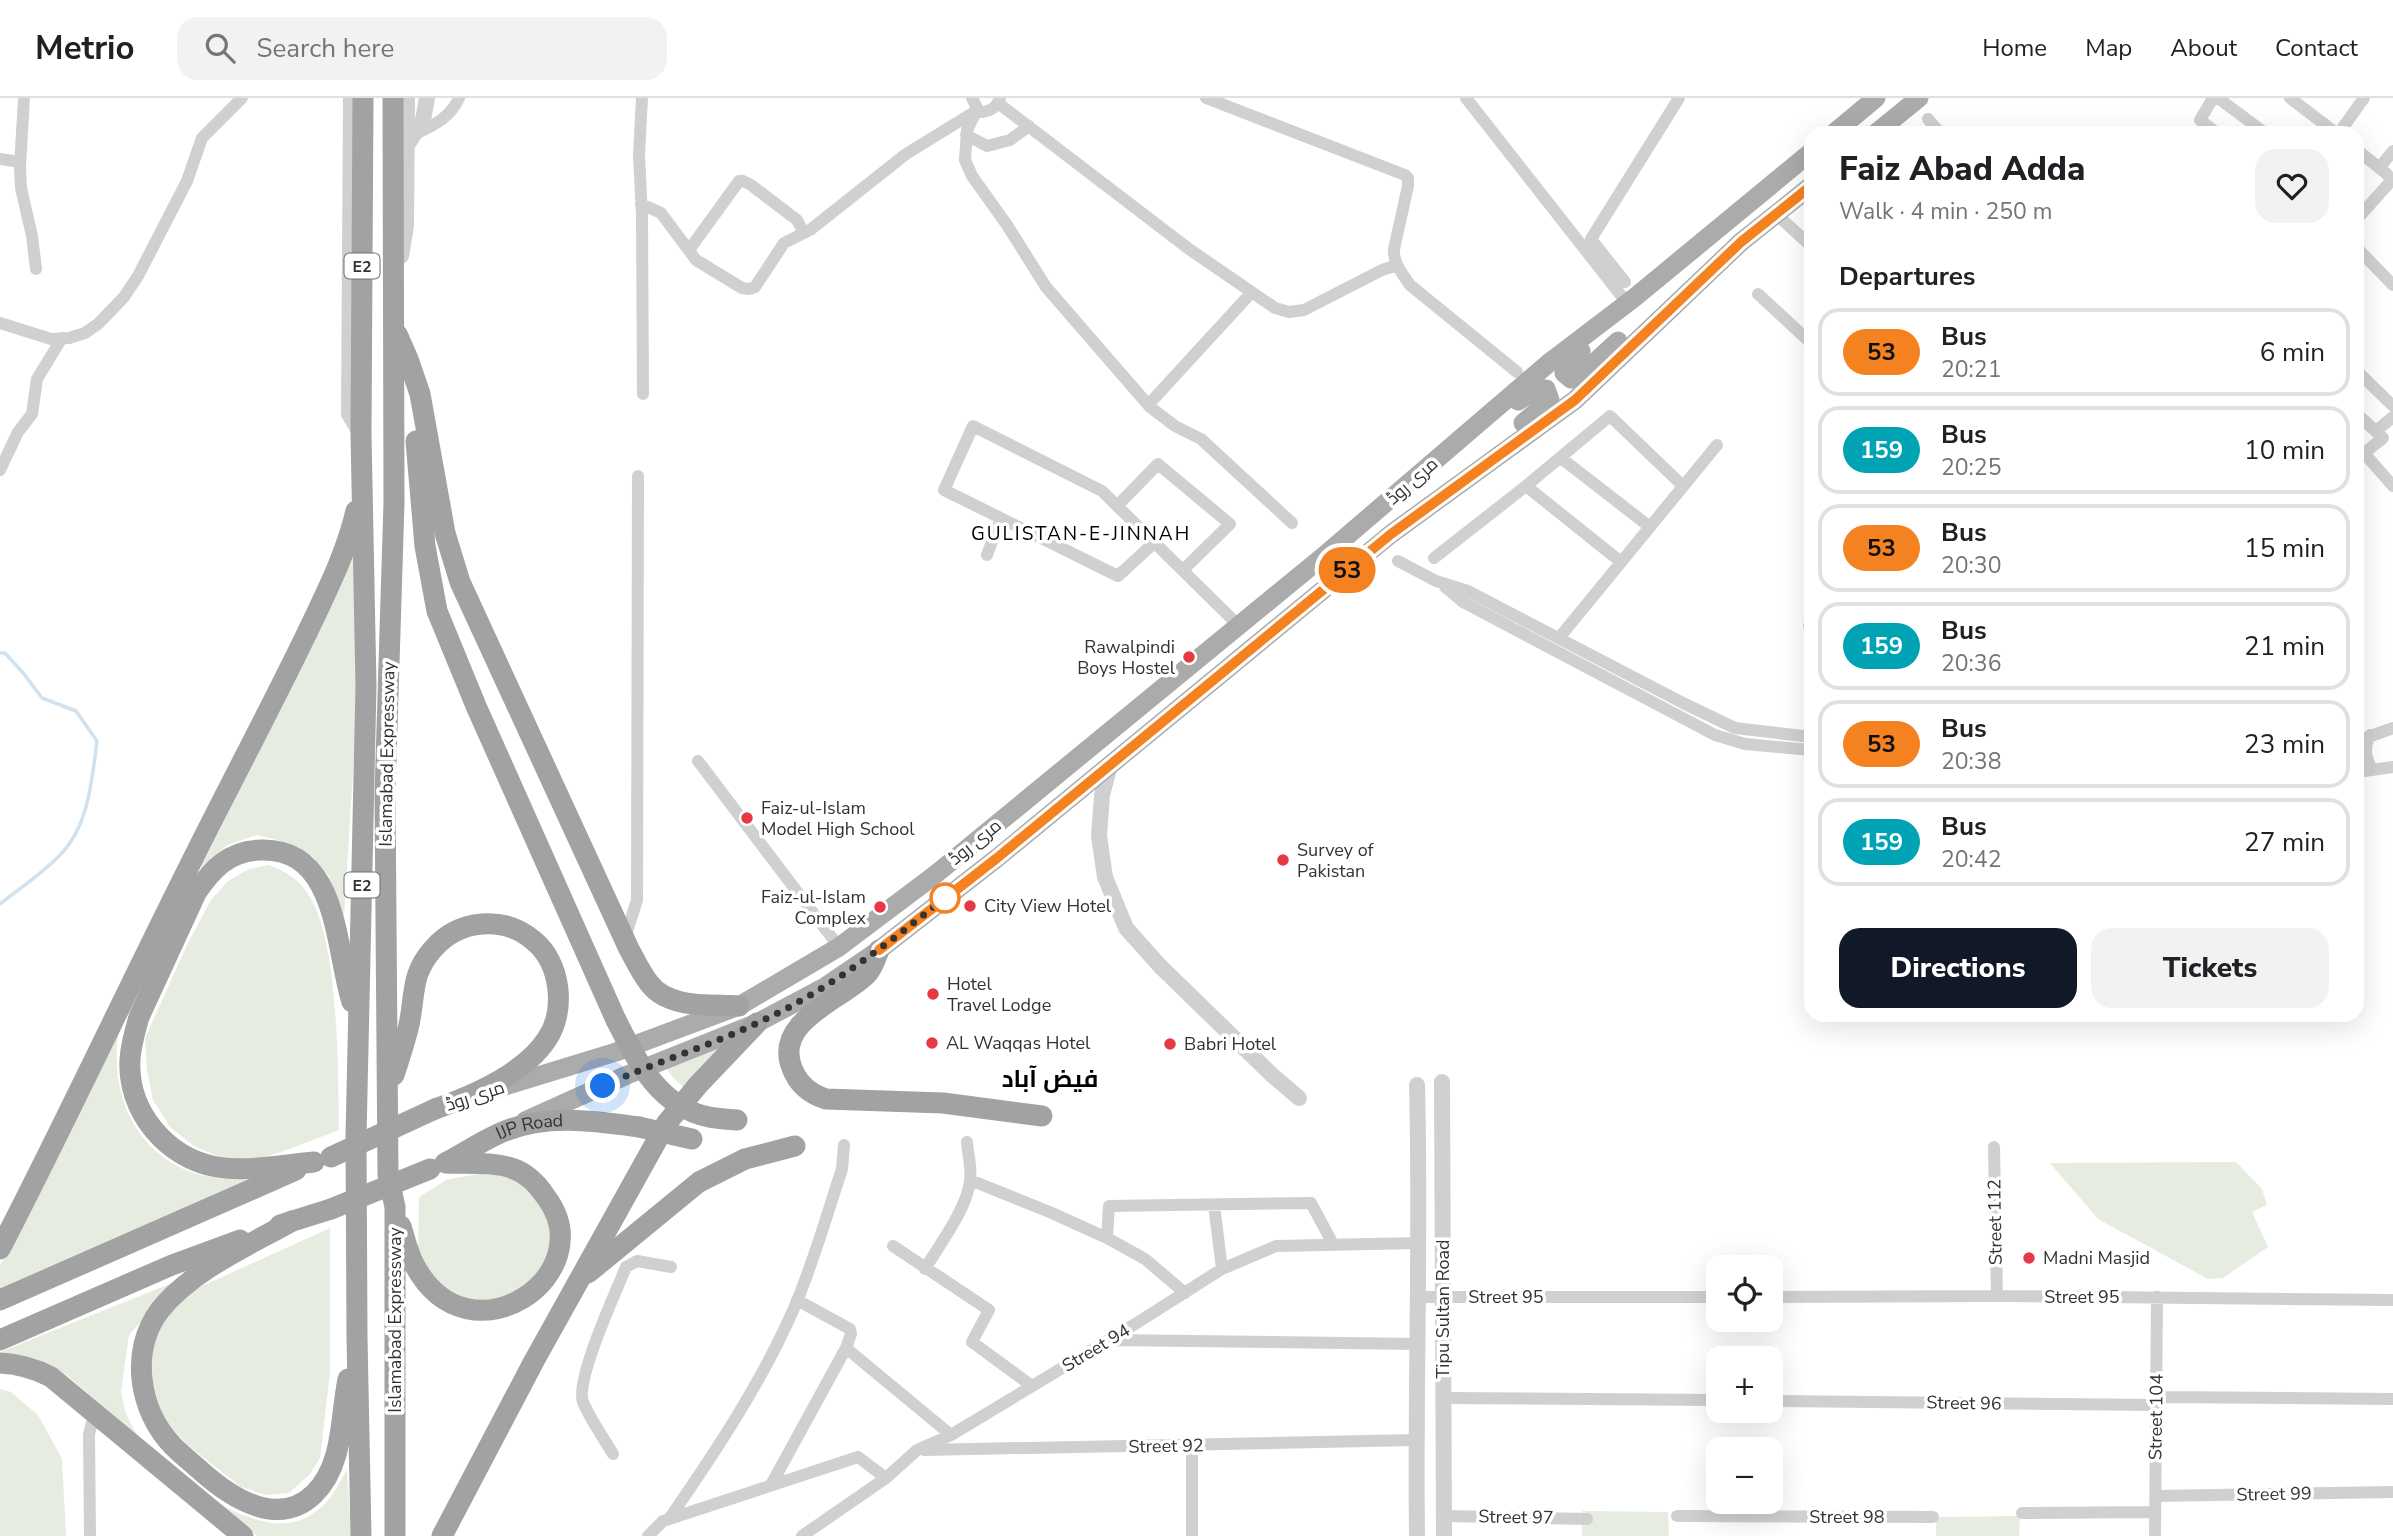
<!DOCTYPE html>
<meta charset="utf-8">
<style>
body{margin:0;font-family:"Nunito Sans",Cairo,sans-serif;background:#f2f2f2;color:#202124;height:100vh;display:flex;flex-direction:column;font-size:26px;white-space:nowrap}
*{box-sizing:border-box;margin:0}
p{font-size:23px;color:#757577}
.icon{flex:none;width:38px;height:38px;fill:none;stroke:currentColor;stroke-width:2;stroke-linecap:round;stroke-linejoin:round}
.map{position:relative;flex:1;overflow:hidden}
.drawer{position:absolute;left:1804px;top:28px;width:560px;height:896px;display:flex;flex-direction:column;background:#fff;border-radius:21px;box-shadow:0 7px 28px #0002}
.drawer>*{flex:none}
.badge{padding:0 14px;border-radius:23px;font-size:24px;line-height:46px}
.controls{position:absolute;left:1706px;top:1157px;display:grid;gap:14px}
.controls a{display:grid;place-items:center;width:77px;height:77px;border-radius:14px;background:#fff;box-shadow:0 7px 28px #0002;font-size:35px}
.you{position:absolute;width:35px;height:35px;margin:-18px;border:5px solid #fff;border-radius:50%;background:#1a73e8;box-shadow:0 0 0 10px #1a73e833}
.map>.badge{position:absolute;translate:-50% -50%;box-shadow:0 0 0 4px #fff}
h2{padding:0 35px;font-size:26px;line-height:63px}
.round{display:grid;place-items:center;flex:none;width:74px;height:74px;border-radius:21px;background:#f2f2f2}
.overview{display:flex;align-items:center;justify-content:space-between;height:119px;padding:0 35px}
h1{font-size:33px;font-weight:800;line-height:52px}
.button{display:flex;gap:14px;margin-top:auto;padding:14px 35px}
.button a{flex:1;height:80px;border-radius:21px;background:#111827;color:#fff;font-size:28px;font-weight:800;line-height:80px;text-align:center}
.button a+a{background:#f2f2f2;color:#202124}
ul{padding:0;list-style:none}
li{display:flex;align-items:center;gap:21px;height:88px;margin:0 14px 10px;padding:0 21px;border:4px solid #e0e0e0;border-radius:21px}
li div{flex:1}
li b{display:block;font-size:26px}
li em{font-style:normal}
li .badge{min-width:77px;font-weight:700;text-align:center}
header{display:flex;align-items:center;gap:42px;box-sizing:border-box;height:98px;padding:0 35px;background:#fff;border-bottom:2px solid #e0e0e0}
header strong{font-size:33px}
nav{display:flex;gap:38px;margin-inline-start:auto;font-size:24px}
.search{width:490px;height:63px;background:#f2f2f2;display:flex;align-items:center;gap:18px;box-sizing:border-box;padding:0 24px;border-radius:21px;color:#757577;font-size:26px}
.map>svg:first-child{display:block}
</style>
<header>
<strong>Metrio</strong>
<div class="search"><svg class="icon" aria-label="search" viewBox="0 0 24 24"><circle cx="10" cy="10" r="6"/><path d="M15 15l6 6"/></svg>Search here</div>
<nav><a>Home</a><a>Map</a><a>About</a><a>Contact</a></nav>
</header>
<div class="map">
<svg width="2393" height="1438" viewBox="0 0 2393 1438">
<rect width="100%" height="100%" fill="#fff"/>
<path fill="#e6ecdf" d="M358 440V594L344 818 329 778 313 759 288 745 257 737 227 747 200 771 329 514 343 484Z
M268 767C286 773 300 782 310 799 339 848 338 972 339 1032L284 1053 253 1062 222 1060 194 1048 170 1029 153 1002 147 972 145 940 188 845 211 802 228 783 249 771Z
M119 931C109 988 130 1050 188 1073 210 1082 235 1080 257 1079L0 1195V1167L18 1135Z
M722 948 684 989 675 982 666 970Z
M2236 1064 2262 1091 2267 1107 2252 1114 2268 1149 2223 1180 2208 1181 2098 1121 2050 1065Z
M494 1073 516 1080 548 1112 551 1154 543 1175 512 1201 471 1205 445 1193 418 1156 419 1099 446 1082Z
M330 1130V1275L320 1360 310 1376 289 1395 266 1397 241 1389 188 1347 169 1328 154 1303 149 1275 151 1246 178 1202 200 1189Z
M177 1183 129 1237 121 1293 125 1313 137 1338 68 1278 35 1261 0 1254Z
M0 1291 11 1294 38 1317 62 1361 66 1438H0Z
M347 1372 351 1438H257L223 1408C261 1427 299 1438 330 1400 336 1392 341 1381 347 1372Z
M1582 1413 1668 1414 1669 1438H1582Z
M2020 1418 2019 1438H1936V1419Z"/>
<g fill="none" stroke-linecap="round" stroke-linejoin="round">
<path stroke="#cfe2ee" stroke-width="3.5" d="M0 555H5L24 576 42 600 76 613 97 643C92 681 89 728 60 757 43 775 20 790 0 806"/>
<path stroke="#d0d0d0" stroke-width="12" d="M24 0 20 69 21 90 32 138 36 171
M642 0 639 57 642 118 643 296
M972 0 979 14C989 14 996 11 1000 0
M1206 0 1405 77 1408 80V88L1394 151C1393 165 1402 175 1410 187L1517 274
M1466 0 1627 205
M2213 0 2200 22 2217 35
M2218 0 2265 35
M2290 0 2336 35
M998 5 1189 151 1275 210 1289 214 1304 212 1382 172 1397 167
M977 12 967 32 965 62 972 78 1007 127 1046 189 1150 309 1175 328 1201 341 1292 425
M1928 21 1940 35
M2339 35 2364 0
M415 36C434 27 450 20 459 0
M966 37 987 48 1010 42 1029 28
M2357 52 2387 76 2391 83 2357 121
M0 61 20 64
M2379 70 2393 53
M641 106 661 115 696 162 742 190 749 191 755 189 784 145 810 132 906 56 976 13
M1776 116 1811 148
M2357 150 2393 187
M689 152 739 83H743L751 87 797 122 804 135
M1625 184 1591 141 1679 0
M1758 196 1811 245
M0 225 51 241 69 240 85 235 98 226 124 199 138 178 187 83 202 40 242 0
M2357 273 2393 308
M1149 306 1251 195
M2357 316 2383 340 2364 355 2393 388
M2376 333 2393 319
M1561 360 1650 429
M0 372 18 334 32 316 37 281 62 240
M1526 388 1621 464
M1117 408 1158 366 1230 426 1183 472
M1155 444 1118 478 944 392 973 328 1102 393 1232 521 1238 529
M987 457 1001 420
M1434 460 1526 388 1610 318 1683 388
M1398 463 1436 483 1468 493 1685 606 1735 630 1811 639
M1445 489 1463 504 1516 532 1715 637 1745 646 1811 652
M1809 528H1811
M1559 540 1717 347
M2370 637C2363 651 2366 659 2372 672
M2357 643 2393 630
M698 663 839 849
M2357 674 2393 669
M625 840 637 802 638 378
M1994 1049 1997 1198
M970 1082 1052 1115 1107 1140 1145 1161 1185 1195
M1214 1107 1222 1171
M1107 1140 1109 1108 1311 1105 1333 1146
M893 1148 989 1212 972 1244 1032 1288
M925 1171C939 1147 967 1111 970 1083 972 1071 968 1057 967 1044
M1419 1199H1718
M1771 1199 1997 1198 2393 1202
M1110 1242 1419 1246
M846 1250 951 1337
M2156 1299 2393 1301
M1443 1300 1718 1302
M1771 1303 2156 1307
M924 1352 1416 1342
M613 1356C604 1341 589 1319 583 1304 575 1282 616 1194 626 1169L637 1163 671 1169
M771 1387 846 1250 851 1236 850 1231 797 1202
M2155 1398 2393 1394
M2022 1415 2155 1414
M1444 1418 1587 1421
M1677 1418 1933 1419
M669 1421C716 1353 762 1284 795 1208 814 1163 827 1116 842 1071L844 1047
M90 1438 89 1336 92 1325 98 1316
M648 1438 663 1423 858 1359 886 1380
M802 1438 886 1380 917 1352 951 1337 1132 1228 1222 1171 1276 1148 1418 1145
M1192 1438V1348
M2155 1438 2157 1199"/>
<path stroke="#d0d0d0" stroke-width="16" d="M351 0 349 316 360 334
M406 49 423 22 427 0
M401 158 406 128 407 0
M1110 667 1102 697 1099 738 1105 779 1126 830 1160 868 1272 977 1299 1000
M1442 984 1444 1438
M1417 1438C1415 1288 1421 1137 1417 987"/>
<path stroke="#ababab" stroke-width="19" d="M1834 35 1876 0
M1876 35 1919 0
M1581 253 1565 266 1564 275 1571 281 1579 279 1618 243
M1518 303 1536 291H1546L1550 302 1523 325
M489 993 616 954 739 908 839 849 936 776 1326 456 1550 264 1634 200 1811 54
M525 1023 627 977 757 925 823 890 879 852 997 760 1391 436 1575 302 1741 144 1811 88"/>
<g stroke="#a2a2a2" stroke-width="21">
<path d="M393 0 394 405 385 695 388 1077 395 1109V1438"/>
<path d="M397 236 408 261 420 296 445 435 460 484 629 851C635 862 641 875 649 885 668 911 710 906 739 908"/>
<path d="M416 343 425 448 437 513 476 608 616 922"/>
<path d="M879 852C876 860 873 870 867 876 843 901 773 923 792 970 798 986 810 996 826 1001L943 1005 1042 1018"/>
<path d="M394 977C399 962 404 946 408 931 416 900 409 878 433 851 459 821 504 817 534 843 561 865 566 913 547 941 525 975 472 998 435 1011"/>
<path d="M314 1064C282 1067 248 1074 217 1069 166 1060 127 1013 130 961 131 946 135 933 139 919L196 795C212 771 229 753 260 752 339 749 335 851 352 904"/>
<path id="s1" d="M447 1064C466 1054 485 1041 505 1033 548 1016 594 1023 639 1029"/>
<path d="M292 1123C248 1148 192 1172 160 1212 129 1253 139 1313 173 1348 182 1357 192 1365 201 1373 230 1399 278 1431 314 1396 344 1367 340 1320 348 1281"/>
<path d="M280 1127 331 1111"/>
<path d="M401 1128C405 1141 408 1156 415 1168 470 1269 604 1176 546 1099 538 1087 528 1076 514 1071 493 1063 467 1066 445 1065"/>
<path d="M0 1151C74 1008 141 862 214 719 245 658 277 597 307 535 326 495 346 456 356 413"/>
<path d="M588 1175 699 1084 745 1061 795 1048"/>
<path d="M0 1202 296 1072"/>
<path d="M0 1242 172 1167 240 1142"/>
<path d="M0 1265C19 1266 34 1270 51 1279L243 1438"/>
<path d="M361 1438 357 1239 356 1039 366 588 361 336 363 0"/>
<path d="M442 1438 534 1263 666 1026 698 987 757 925"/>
</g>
<path stroke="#a2a2a2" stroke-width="21" d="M616 922C637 963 659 1009 709 1019 718 1021 728 1021 737 1022
M639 1029 692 1041
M331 1059 435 1011
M331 1111 430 1071"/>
</g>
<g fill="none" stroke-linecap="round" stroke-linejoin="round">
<g stroke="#fff" stroke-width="16">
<path id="line" d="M879 852 997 760 1391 436 1575 302 1741 144 1811 88"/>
</g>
<use href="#line" stroke="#f58220" stroke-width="10"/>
<path stroke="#333" stroke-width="7" stroke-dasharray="0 12.6" d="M603 988C653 965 707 949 757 925 826 894 886 847 945 800"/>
</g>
<g fill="#e63946" stroke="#fff" stroke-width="2.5">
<circle cx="1189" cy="559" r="7"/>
<circle cx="747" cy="720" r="7"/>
<circle cx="1283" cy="762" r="7"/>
<circle cx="970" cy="808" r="7"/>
<circle cx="880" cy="809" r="7"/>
<circle cx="933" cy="896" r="7"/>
<circle cx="932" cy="945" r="7"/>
<circle cx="1170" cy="946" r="7"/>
<circle cx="2029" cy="1160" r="7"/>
</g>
<circle fill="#fff" stroke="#f58220" stroke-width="3.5" cx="945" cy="800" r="14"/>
<g text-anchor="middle" stroke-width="7" stroke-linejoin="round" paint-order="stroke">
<g fill="#fff" stroke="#707070" stroke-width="2">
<rect x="344.5" y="155.5" width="35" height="25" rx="5"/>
<rect x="344.5" y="774.5" width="35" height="25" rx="5"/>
</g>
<g font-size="16" font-weight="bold" fill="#333">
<text x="362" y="174">E2</text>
<text x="362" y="793">E2</text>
</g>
<g font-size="18" fill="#333" stroke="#fff">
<text transform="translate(1412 383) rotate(-41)" y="6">مری روڈ</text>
<text transform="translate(387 656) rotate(-89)" y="6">Islamabad Expressway</text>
<text transform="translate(975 744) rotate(-39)" y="6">مری روڈ</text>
<text transform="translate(475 998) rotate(-18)" y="6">مری روڈ</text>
<text dy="6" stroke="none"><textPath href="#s1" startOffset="91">IJP Road</textPath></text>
<text transform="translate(1995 1124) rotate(-91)" y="6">Street 112</text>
<text x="1506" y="1205">Street 95</text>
<text x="2082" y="1205">Street 95</text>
<text transform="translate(1443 1211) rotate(-90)" y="6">Tipu Sultan Road</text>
<text transform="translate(395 1222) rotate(-90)" y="6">Islamabad Expressway</text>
<text transform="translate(1096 1250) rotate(-31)" y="6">Street 94</text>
<text transform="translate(1964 1305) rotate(1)" y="6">Street 96</text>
<text transform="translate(2156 1319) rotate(-89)" y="6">Street 104</text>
<text transform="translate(1166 1348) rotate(-1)" y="6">Street 92</text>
<text transform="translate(2274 1396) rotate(-1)" y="6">Street 99</text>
<text transform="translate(1516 1419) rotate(1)" y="6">Street 97</text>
<text x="1847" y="1425">Street 98</text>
</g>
<g font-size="18" fill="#333" stroke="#fff" text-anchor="start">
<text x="1175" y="555" text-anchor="end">Rawalpindi<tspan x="1175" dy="21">Boys Hostel</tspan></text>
<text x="761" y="716">Faiz-ul-Islam<tspan x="761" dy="21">Model High School</tspan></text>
<text x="1297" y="758">Survey of<tspan x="1297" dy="21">Pakistan</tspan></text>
<text x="866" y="805" text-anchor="end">Faiz-ul-Islam<tspan x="866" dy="21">Complex</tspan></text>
<text x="984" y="814">City View Hotel</text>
<text x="947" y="892">Hotel<tspan x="947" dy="21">Travel Lodge</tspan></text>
<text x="946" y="951">AL Waqqas Hotel</text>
<text x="1184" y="952">Babri Hotel</text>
<text x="2043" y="1166">Madni Masjid</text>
</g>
<g font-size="19" letter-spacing="2" fill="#000" stroke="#fff">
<text x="1081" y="442">GULISTAN-E-JINNAH</text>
</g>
<g font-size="24" font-weight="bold" fill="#000" stroke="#fff">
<text x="1050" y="989">فیض آباد</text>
</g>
</g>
</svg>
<div class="controls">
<a><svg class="icon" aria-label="locate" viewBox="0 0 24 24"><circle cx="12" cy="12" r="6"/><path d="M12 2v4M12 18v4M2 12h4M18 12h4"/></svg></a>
<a>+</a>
<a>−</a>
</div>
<div class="you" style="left:603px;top:988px"></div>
<b class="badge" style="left:1347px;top:472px;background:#f58220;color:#111">53</b>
<section class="drawer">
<div class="overview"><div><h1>Faiz Abad Adda</h1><p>Walk · 4 min · 250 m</p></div><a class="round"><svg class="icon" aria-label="heart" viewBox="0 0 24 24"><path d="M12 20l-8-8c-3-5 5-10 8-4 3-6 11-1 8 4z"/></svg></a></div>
<h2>Departures</h2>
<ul>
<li><span class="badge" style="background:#f58220;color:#111">53</span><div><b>Bus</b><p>20:21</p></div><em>6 min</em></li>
<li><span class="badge" style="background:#00a3b4;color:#fff">159</span><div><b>Bus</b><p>20:25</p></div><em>10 min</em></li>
<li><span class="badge" style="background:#f58220;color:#111">53</span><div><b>Bus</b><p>20:30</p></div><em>15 min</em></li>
<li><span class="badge" style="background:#00a3b4;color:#fff">159</span><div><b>Bus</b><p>20:36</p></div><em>21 min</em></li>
<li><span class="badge" style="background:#f58220;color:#111">53</span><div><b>Bus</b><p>20:38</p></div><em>23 min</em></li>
<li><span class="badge" style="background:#00a3b4;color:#fff">159</span><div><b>Bus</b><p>20:42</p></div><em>27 min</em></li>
</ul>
<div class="button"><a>Directions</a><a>Tickets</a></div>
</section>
</div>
